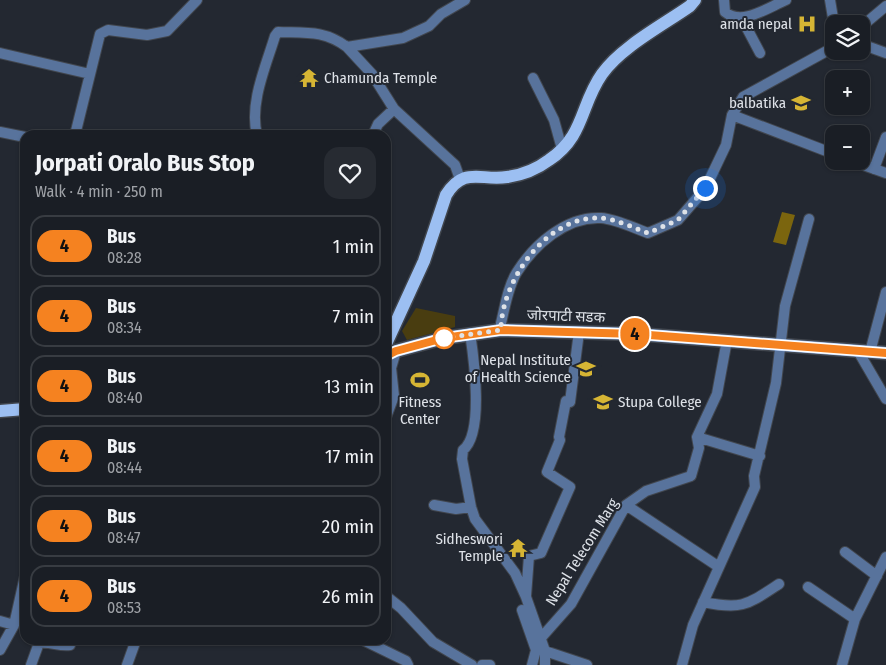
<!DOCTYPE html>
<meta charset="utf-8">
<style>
body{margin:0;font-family:"Fira Sans Condensed","Noto Sans Devanagari",sans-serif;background:#272b32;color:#f1f3f6;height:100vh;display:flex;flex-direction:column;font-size:19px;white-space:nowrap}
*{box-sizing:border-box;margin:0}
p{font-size:16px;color:#9fa2a7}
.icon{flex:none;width:28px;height:28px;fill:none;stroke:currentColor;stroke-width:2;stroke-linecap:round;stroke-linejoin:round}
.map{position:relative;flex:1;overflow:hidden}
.details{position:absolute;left:20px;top:130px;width:371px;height:515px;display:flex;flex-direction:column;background:#1a1e25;border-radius:15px;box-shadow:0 1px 4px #0004,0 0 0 1px #383c42}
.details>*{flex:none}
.badge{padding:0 10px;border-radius:16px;font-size:18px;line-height:32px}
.buttons{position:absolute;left:825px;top:15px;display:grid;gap:10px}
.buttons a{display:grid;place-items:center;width:45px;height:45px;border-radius:10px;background:#1a1e25;box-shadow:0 1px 4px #0004,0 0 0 1px #383c42;font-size:25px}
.you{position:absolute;width:25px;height:25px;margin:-12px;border:4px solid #fff;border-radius:50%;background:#1a73e8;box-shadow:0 0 0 8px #1a73e833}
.map>.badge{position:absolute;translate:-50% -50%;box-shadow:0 0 0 2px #fff}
.round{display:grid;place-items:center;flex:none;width:52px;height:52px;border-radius:15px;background:#272b32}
.head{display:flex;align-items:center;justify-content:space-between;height:85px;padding:0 15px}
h1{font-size:24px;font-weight:700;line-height:38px}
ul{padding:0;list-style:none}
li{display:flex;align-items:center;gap:15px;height:62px;margin:0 10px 8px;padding:0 5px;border:2px solid #383c42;border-radius:15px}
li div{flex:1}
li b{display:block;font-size:19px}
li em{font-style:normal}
li .badge{min-width:55px;font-weight:700;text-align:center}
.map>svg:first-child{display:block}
</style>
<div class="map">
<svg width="886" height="665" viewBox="0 0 886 665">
<rect width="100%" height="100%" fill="#232831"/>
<path fill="#493d10" d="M416 308 455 316V327L407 340 402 331Z"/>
<path fill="#7b650e" d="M782 212 795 215 786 245 773 242Z"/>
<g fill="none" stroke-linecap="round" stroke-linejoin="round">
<g stroke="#41464e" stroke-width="12">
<path id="minor" d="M724 0 725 12C742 26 767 8 786 0
M830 0 833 18 836 24
M742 19 760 53
M861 27 886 6
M861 44 886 53
M347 47 372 74 394 109 455 165 460 179
M0 53 90 74
M533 78 554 120 562 149
M732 115 834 154
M0 132 25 137
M75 135 100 34 108 30 147 35 167 31 197 0
M257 135C249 103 266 66 275 36L278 32C306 33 324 30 347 47L403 38 429 26 441 14 465 0
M373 135 378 124 394 109
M852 161 886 173
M874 169 886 137
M501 330V323C505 307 508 286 517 272 534 245 566 216 601 218 616 219 634 228 648 233L678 220 705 189 726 145 732 115 743 97 834 47
M470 333C474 359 484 434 463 450L462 459 471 507 475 519 515 573 526 597 545 651V665
M858 351 886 399
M870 352 886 292
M386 417 394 396 391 368 396 351
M697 437 760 456
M434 505 456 509 471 507
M626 505 719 567
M845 552 877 576
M808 587 855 619
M386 596 401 608 433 642 472 665
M526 596 529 556 541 553 570 487 547 472 560 440 559 437 566 401 570 402 579 332
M703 602C742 610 747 605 779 584
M522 610 536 650 532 665
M0 621 14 625
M540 639 571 604 626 505 646 491 691 476 699 448 697 437 717 394 727 340
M363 640 406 661 408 665
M0 650 14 625 25 576
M545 651 587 665
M31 665 39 643C50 641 60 647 70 645L71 640
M127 665 136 640
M482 665H490
M682 665 693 625 755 487 754 476 776 383 785 306 809 219
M842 665 855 619 886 557"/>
</g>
<g stroke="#41464e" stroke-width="15">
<path id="major" d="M386 344 424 261 446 195C464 166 480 181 507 177 522 175 537 169 549 160 585 136 580 105 602 74 621 47 663 25 690 6L695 0
M386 356 396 351 444 338 501 330 636 334 886 353
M0 411 25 409"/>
</g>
<use href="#minor" stroke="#58739c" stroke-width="10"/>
<use href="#major" stroke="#9cbff2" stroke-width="12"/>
</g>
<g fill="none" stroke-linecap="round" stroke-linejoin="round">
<g stroke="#fff" stroke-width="11">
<path id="line" d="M386 356 396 351 444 338 501 330 636 334 886 353"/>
</g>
<use href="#line" stroke="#f58220" stroke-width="8"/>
<path stroke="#dee2e8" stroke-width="5" stroke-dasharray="0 9" d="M444 338 501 330C501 282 546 215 601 218 616 219 634 228 648 233L678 220 705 188"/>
</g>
<defs>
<g id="hospital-bare" transform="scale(1.5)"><path d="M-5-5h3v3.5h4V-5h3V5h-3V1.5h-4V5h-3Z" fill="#d6b534" stroke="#232831" stroke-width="2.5" paint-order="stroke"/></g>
<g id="temple-bare" transform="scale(1.5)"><path d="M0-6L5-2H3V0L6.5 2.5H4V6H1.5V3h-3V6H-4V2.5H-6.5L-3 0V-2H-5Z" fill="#d6b534" stroke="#232831" stroke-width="2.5" paint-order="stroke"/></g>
<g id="school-bare" transform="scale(1.5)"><path d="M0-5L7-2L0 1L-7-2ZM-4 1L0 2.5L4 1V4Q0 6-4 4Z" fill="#d6b534" stroke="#232831" stroke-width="2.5" paint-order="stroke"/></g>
<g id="university-bare" transform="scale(1.5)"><path d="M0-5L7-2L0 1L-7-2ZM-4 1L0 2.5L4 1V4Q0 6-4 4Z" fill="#d6b534" stroke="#232831" stroke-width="2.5" paint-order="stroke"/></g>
<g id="stadium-bare" transform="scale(1.5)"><path d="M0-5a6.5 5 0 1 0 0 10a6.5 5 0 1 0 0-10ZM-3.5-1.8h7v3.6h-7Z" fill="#d6b534" stroke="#232831" stroke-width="2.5" paint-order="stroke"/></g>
</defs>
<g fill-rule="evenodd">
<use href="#hospital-bare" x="807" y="24"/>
<use href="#temple-bare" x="309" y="78"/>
<use href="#school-bare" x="801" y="103"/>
<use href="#university-bare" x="586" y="369"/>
<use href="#stadium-bare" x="420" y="380"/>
<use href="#university-bare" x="603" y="402"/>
<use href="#temple-bare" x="518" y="548"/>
</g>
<circle fill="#fff" stroke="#f58220" stroke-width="2.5" cx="444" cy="338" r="10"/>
<g text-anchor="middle" stroke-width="4" stroke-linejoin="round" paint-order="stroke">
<g font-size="15" fill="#dee2e8" stroke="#232831" text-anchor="end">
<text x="792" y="29">amda nepal</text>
<text x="324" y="83" text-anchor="start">Chamunda Temple</text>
<text x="786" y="108">balbatika</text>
<text x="571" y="365">Nepal Institute<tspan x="571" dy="17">of Health Science</tspan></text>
<text x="420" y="407" text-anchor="middle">Fitness<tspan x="420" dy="17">Center</tspan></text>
<text x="618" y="407" text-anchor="start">Stupa College</text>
<text x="503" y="544">Sidheswori<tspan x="503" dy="17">Temple</tspan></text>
</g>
<g font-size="15" fill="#dee2e8" stroke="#232831">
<text transform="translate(566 316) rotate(2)" y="5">जोरपाटी सडक</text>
<text transform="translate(582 552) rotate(-58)" y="5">Nepal Telecom Marg</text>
</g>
</g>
</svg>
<div class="buttons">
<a><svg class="icon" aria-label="layers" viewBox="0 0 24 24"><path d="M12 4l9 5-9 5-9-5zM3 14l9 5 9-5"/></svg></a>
<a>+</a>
<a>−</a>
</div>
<div class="you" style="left:705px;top:188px"></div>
<b class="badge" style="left:635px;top:334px;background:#f58220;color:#111">4</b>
<section class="details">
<div class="head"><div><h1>Jorpati Oralo Bus Stop</h1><p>Walk · 4 min · 250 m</p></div><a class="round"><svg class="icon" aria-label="heart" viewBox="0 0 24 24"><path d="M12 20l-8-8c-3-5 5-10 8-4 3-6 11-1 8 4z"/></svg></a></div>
<ul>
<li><span class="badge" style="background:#f58220;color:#111">4</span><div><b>Bus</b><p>08:28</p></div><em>1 min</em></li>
<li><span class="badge" style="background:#f58220;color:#111">4</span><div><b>Bus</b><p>08:34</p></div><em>7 min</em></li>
<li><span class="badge" style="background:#f58220;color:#111">4</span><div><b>Bus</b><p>08:40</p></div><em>13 min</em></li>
<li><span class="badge" style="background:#f58220;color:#111">4</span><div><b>Bus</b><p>08:44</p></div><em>17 min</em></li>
<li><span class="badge" style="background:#f58220;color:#111">4</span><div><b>Bus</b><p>08:47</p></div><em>20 min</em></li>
<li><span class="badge" style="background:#f58220;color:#111">4</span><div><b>Bus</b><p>08:53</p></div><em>26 min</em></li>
</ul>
</section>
</div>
